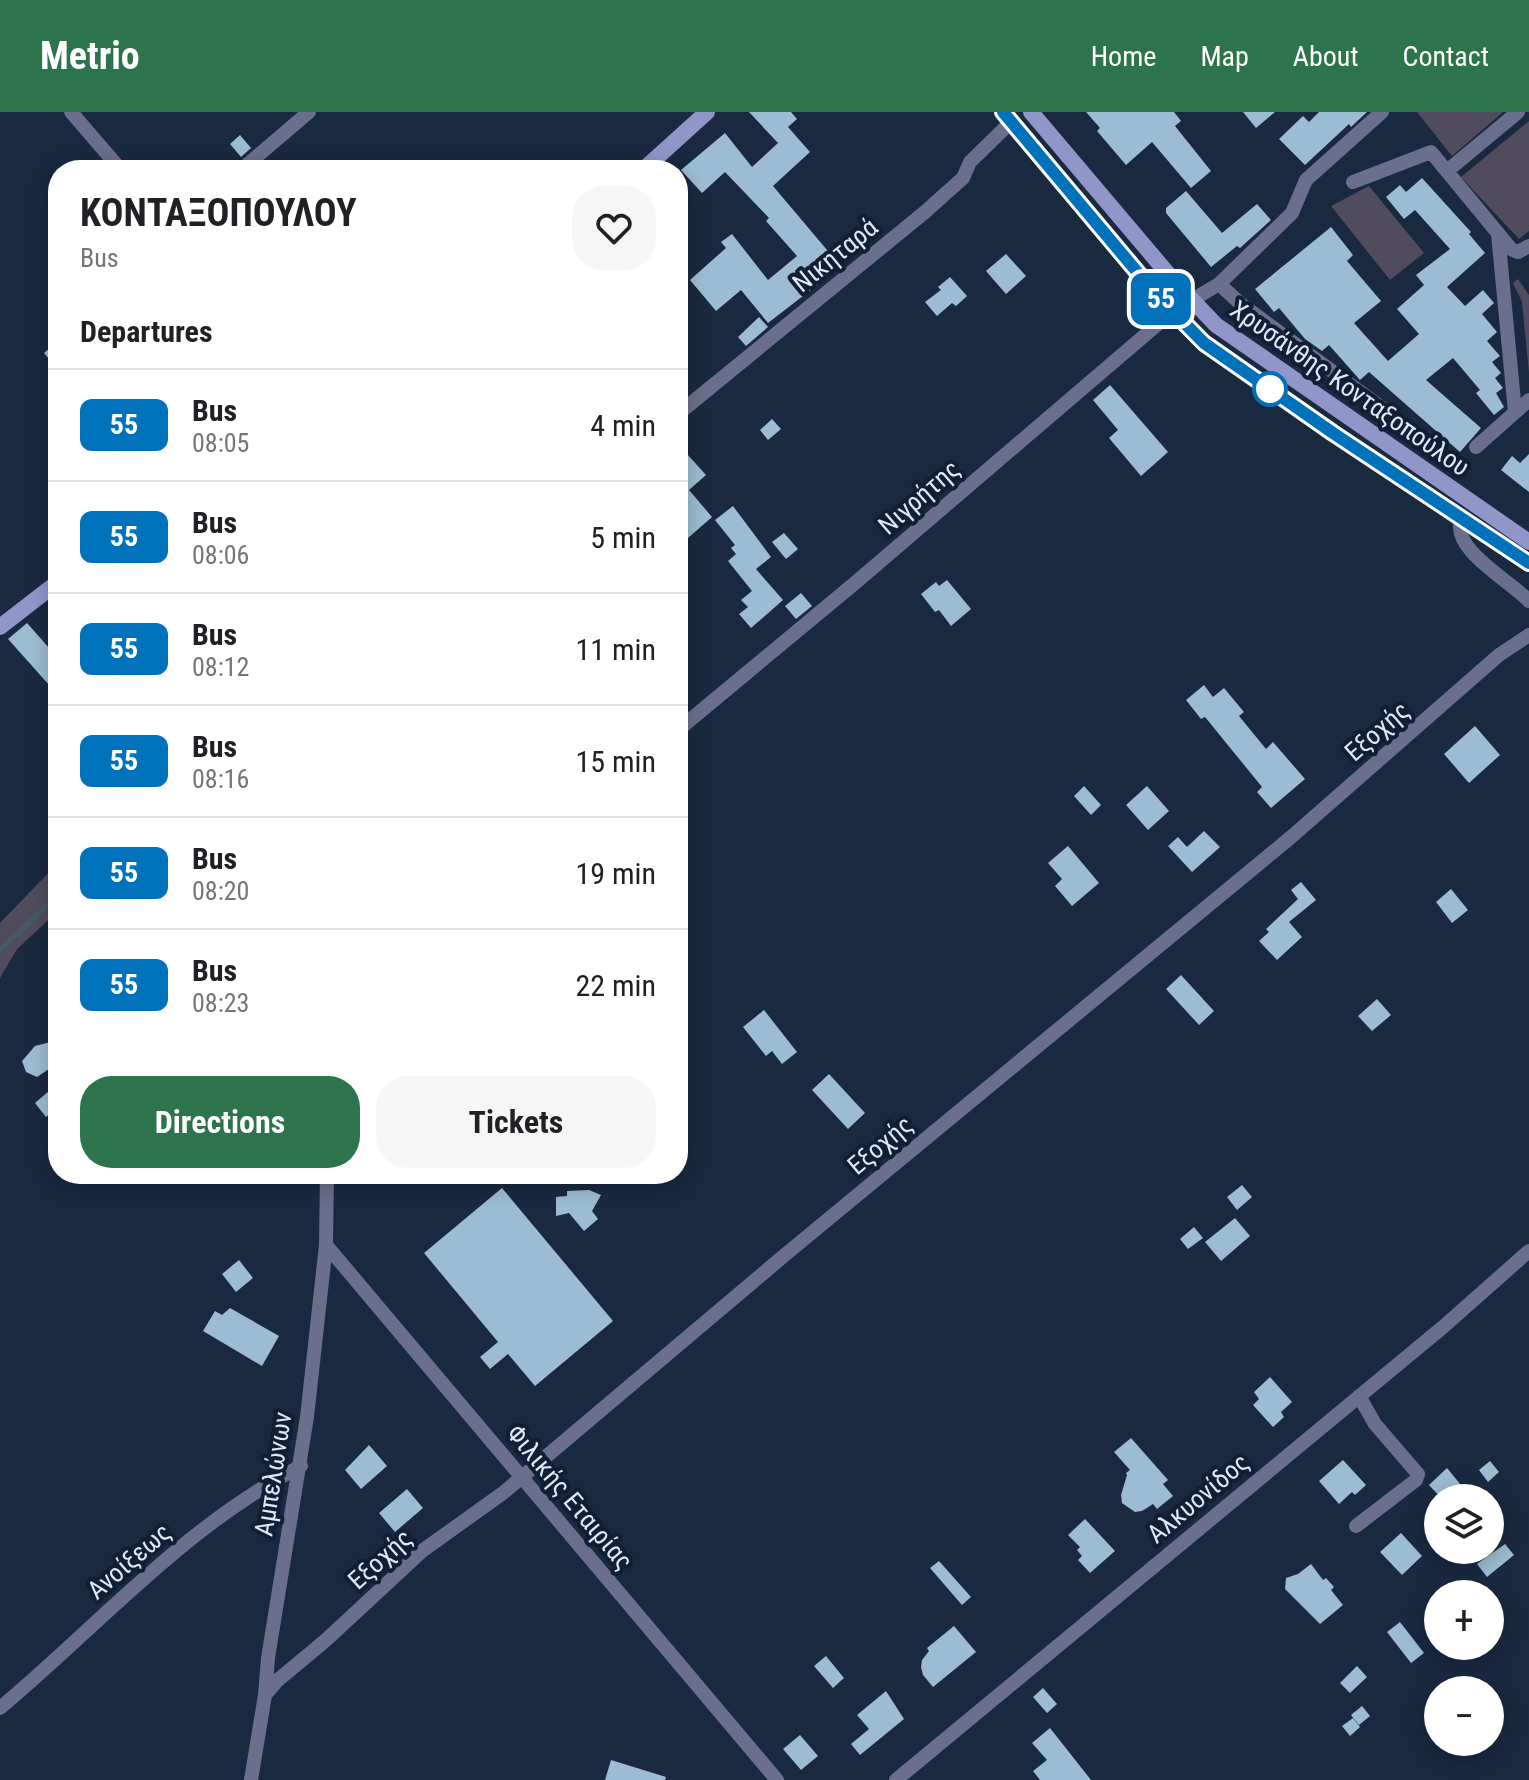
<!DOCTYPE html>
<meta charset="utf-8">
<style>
body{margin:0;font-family:"Roboto Condensed",sans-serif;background:#f6f6f6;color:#202124;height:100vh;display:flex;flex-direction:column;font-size:30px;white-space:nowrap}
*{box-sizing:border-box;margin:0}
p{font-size:26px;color:#757577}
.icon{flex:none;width:44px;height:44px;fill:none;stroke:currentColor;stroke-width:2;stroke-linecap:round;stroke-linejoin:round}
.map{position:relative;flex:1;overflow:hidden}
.side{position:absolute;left:48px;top:48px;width:640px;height:1024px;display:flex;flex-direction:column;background:#fff;border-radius:32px;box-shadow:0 4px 20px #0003}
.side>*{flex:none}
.badge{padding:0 16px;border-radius:12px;font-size:28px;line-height:52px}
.tools{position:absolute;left:1424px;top:1372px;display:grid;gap:16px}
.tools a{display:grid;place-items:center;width:80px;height:80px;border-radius:50%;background:#fff;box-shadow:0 4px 20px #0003;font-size:40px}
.map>.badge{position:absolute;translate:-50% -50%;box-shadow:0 0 0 4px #fff}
h2{padding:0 32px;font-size:30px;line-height:72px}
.round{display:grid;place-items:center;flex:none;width:84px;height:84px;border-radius:32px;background:#f6f6f6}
.head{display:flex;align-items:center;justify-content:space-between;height:136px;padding:0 32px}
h1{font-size:38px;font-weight:700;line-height:60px}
.action{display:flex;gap:16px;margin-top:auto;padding:16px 32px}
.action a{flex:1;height:92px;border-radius:32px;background:#2d734c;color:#fff;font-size:32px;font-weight:700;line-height:92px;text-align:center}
.action a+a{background:#f6f6f6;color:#202124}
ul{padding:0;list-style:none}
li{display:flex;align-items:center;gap:24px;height:112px;padding:0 32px;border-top:2px solid #e0e0e0}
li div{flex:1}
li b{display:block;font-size:30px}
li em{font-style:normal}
li .badge{min-width:88px;font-weight:700;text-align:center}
header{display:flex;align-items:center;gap:48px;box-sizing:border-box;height:112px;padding:0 40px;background:#2d734c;color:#fff}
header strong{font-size:38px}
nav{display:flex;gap:44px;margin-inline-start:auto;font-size:28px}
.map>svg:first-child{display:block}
</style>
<header>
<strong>Metrio</strong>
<nav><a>Home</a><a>Map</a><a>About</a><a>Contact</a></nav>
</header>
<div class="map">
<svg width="1529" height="1668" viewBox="0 0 1529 1668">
<rect width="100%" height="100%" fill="#192940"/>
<path fill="#514b5f" d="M1417 0H1503L1452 44Z
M1529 9V119L1519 127 1461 65Z
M1369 74 1424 141 1390 168 1331 94Z
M1518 167 1529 183V261L1522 190 1513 171Z
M58 751V799L17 837 0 866V811Z"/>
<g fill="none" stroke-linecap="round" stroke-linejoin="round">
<path stroke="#425b64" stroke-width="5" d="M0 838 58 783"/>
</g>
<path fill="#9bbcd2" d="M749 0H791L797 7 788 15 810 40 773 74 833 145 818 158 825 167 768 211 741 178 716 199 690 168 726 136 721 130 732 122 768 168 797 144 766 109 769 106 725 60 702 81 681 58 725 21 752 55 778 31Z
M1086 0H1174L1181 9 1175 14 1211 59 1191 76 1152 30 1126 53 1097 19 1100 16Z
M1243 0H1275L1256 16Z
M1319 0H1367L1351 15 1349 12 1305 53 1279 27 1303 4 1309 10Z
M240 23 251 36 241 45 230 32Z
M1422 66 1471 120 1469 122 1485 141 1447 175 1465 194 1483 178 1494 191 1482 202 1497 220 1487 229 1500 244 1492 250 1501 261 1495 266 1503 276 1496 281 1504 295 1494 303 1476 281 1480 278 1453 246 1426 268 1481 316 1460 340 1369 260 1360 268 1329 233 1322 239 1305 227 1279 196 1274 200 1255 177 1331 115 1353 143 1347 149 1381 189 1354 211 1388 249 1419 222 1397 197 1424 173 1416 163 1450 137 1415 98 1404 107 1386 85 1400 73 1406 80Z
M1186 79 1222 121 1257 92 1271 108 1240 136 1237 134 1211 155 1166 101V96Z
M1006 142 1026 164 1006 182 986 159Z
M950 165 967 184 956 194 952 191 937 204 925 190 941 178 938 175Z
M759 205 768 215 746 234 738 225Z
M58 229V258L44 241Z
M1110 273 1168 340 1141 364 1109 326 1118 318 1093 288Z
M772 307 781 317 768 328 760 318Z
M687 342 706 363 689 378 712 405 688 426 678 415V397L683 392 678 387V349Z
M1529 342V380L1501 358 1512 344 1520 351Z
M733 394 771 445 756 457 783 488 751 516 739 502 748 495 741 488 752 479 728 449 736 442 731 436 735 433 715 408Z
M784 421 798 437 786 447 772 430Z
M947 468 971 497 951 514 939 498 935 500 921 482 936 470 939 474Z
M801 481 812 494 796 507 785 494Z
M27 511 58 546V583L8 527Z
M1204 573 1213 585 1224 576 1244 600 1239 604 1266 637 1273 630 1305 667 1271 696 1257 680 1262 675 1205 605 1201 607 1186 588Z
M1475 614 1500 643 1469 671 1444 642Z
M1084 674 1101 693 1091 703 1074 684Z
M1147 674 1169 699 1148 718 1126 693Z
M1204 719 1220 735 1192 760 1168 734 1178 725 1187 735Z
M1068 734 1099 771 1072 794 1055 774 1062 767 1048 751Z
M1301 770 1316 788 1289 810 1302 825 1277 848 1259 829 1269 820 1266 817 1298 787 1291 778Z
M1451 777 1468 798 1452 811 1436 790Z
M1181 863 1214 899 1199 913 1166 877Z
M1377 887 1391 903 1372 919 1358 904Z
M764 898 797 940 782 952 772 939 766 944 743 915Z
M58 928V951L37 965 26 960 22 949 35 934Z
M829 962 865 1001 848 1017 812 978Z
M49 979 58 990V995L46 1005 35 991Z
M1242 1073 1252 1085 1237 1098 1227 1085Z
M502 1076 613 1209 535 1274 508 1242 490 1257 480 1245 498 1230 424 1141Z
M589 1078 601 1083 592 1099 598 1107 584 1119 569 1101 556 1104V1085L567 1084V1079Z
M1235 1106 1250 1124 1221 1149 1205 1130Z
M1194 1115 1203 1126 1188 1137 1180 1127Z
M239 1148 253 1166 236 1180 222 1162Z
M230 1196 279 1224 262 1254 203 1219 215 1199 222 1203Z
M1270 1265 1292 1290 1281 1300 1284 1305 1273 1315 1253 1293 1259 1287 1254 1280Z
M1131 1326 1168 1368 1163 1372 1173 1384 1157 1397 1153 1392 1142 1399 1135 1400 1122 1391 1121 1383 1127 1363 1126 1361 1130 1358 1114 1340Z
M369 1333 387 1354 361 1377 345 1358Z
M1343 1348 1366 1373 1355 1383 1352 1380 1339 1392 1319 1369Z
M1490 1349 1499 1360 1488 1370 1479 1358Z
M1447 1356 1461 1373 1447 1386H1441L1429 1373Z
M407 1377 423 1396 395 1420 379 1401Z
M1085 1407 1115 1439 1090 1461 1078 1448 1082 1444 1077 1438 1080 1435 1068 1423Z
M1401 1421 1422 1444 1402 1463 1380 1440Z
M1505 1432 1514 1443 1487 1465 1477 1452Z
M939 1449 971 1485 962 1493 930 1456Z
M1311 1452 1323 1468 1326 1466 1334 1475 1331 1478 1343 1493 1320 1512 1285 1477 1286 1466 1298 1462Z
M1400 1510 1424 1541 1411 1551 1387 1520Z
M954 1514 976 1540 933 1575 923 1563 921 1555 922 1548 929 1539 927 1536Z
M826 1544 844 1566 833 1576 814 1554Z
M1357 1554 1367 1565 1350 1581 1340 1571Z
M1043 1576 1057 1592 1047 1601 1033 1585Z
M886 1579 904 1607 860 1643 851 1632 869 1617 857 1603Z
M1362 1594 1370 1604 1359 1613 1351 1603Z
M1353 1606 1360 1615 1350 1624 1342 1614Z
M1050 1616 1091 1668H1040L1033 1659 1047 1648 1032 1631Z
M800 1623 818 1644 801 1658 783 1637Z
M611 1648 666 1665 665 1668H605Z"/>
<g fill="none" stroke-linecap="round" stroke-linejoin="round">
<path stroke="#6b6f8e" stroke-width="14" d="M71 0 121 58
M241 58 309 0
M1447 59 1518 0
M1353 70 1431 40 1511 137 1518 140 1529 134
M1498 122 1515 300
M1219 172 1241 192 1390 302
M678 302 925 100 963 66 970 50 1011 10
M1476 335 1529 288
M1462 407C1448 436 1512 470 1529 489
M678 618 855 471 1172 200 1219 172 1292 101 1306 68 1382 0
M326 1133 777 1668
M1356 1414 1416 1368 1418 1362 1375 1312 1359 1284
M265 1583 278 1568 326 1528 422 1439 503 1381 786 1142 1290 726 1499 543 1529 523
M0 1596C99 1513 185 1414 301 1354
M251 1668 265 1583 268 1546 307 1305 326 1133 327 1062
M896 1668 1443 1215 1529 1139"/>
<path stroke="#9097c8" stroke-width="16" d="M1003 0 1154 180 1204 231 1333 321 1529 451
M1031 0 1174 169 1216 213 1529 430
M643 58 707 0
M0 515 58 470"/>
</g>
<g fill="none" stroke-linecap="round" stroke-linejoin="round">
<g stroke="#fff" stroke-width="18">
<path id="line" d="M1003 0 1154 180 1204 231 1333 321 1529 451"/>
</g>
<use href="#line" stroke="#0072bc" stroke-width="12"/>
</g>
<circle fill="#fff" stroke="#0072bc" stroke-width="4" cx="1270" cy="277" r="16"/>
<g text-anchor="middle" stroke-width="8" stroke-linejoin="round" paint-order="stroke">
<g font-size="26" fill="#dde8f8" stroke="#101f36">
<text transform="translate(835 143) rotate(-39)" y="9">Νικηταρά</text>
<text transform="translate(1350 276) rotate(35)" y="9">Χρυσάνθης Κονταξοπούλου</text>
<text transform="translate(919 385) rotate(-41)" y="9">Νιγρήτης</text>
<text transform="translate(1377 619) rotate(-41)" y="9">Εξοχής</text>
<text transform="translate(880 1033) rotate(-40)" y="9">Εξοχής</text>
<text transform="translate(273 1362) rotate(-81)" y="9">Αμπελώνων</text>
<text transform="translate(570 1385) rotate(50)" y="9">Φιλικής Εταιρίας</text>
<text transform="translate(1198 1386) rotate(-40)" y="9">Αλκυονίδος</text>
<text transform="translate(380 1447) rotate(-42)" y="9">Εξοχής</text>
<text transform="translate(129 1449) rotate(-41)" y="9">Ανοίξεως</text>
</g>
</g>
</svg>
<div class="tools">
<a><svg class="icon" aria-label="layers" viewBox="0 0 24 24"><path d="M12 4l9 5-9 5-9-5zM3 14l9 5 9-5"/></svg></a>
<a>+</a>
<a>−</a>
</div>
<b class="badge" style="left:1161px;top:187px;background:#0072bc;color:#fff">55</b>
<section class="side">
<div class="head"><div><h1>ΚΟΝΤΑΞΟΠΟΥΛΟΥ</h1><p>Bus</p></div><a class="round"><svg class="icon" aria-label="heart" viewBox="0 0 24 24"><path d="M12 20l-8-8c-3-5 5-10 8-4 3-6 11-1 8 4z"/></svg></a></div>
<h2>Departures</h2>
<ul>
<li><span class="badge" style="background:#0072bc;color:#fff">55</span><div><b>Bus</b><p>08:05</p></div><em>4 min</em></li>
<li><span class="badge" style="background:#0072bc;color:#fff">55</span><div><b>Bus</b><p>08:06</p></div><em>5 min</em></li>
<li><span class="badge" style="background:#0072bc;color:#fff">55</span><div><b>Bus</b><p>08:12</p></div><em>11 min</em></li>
<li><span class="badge" style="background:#0072bc;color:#fff">55</span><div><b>Bus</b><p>08:16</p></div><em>15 min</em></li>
<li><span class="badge" style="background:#0072bc;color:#fff">55</span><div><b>Bus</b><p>08:20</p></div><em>19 min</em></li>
<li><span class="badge" style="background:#0072bc;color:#fff">55</span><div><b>Bus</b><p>08:23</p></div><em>22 min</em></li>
</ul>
<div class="action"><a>Directions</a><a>Tickets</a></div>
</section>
</div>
